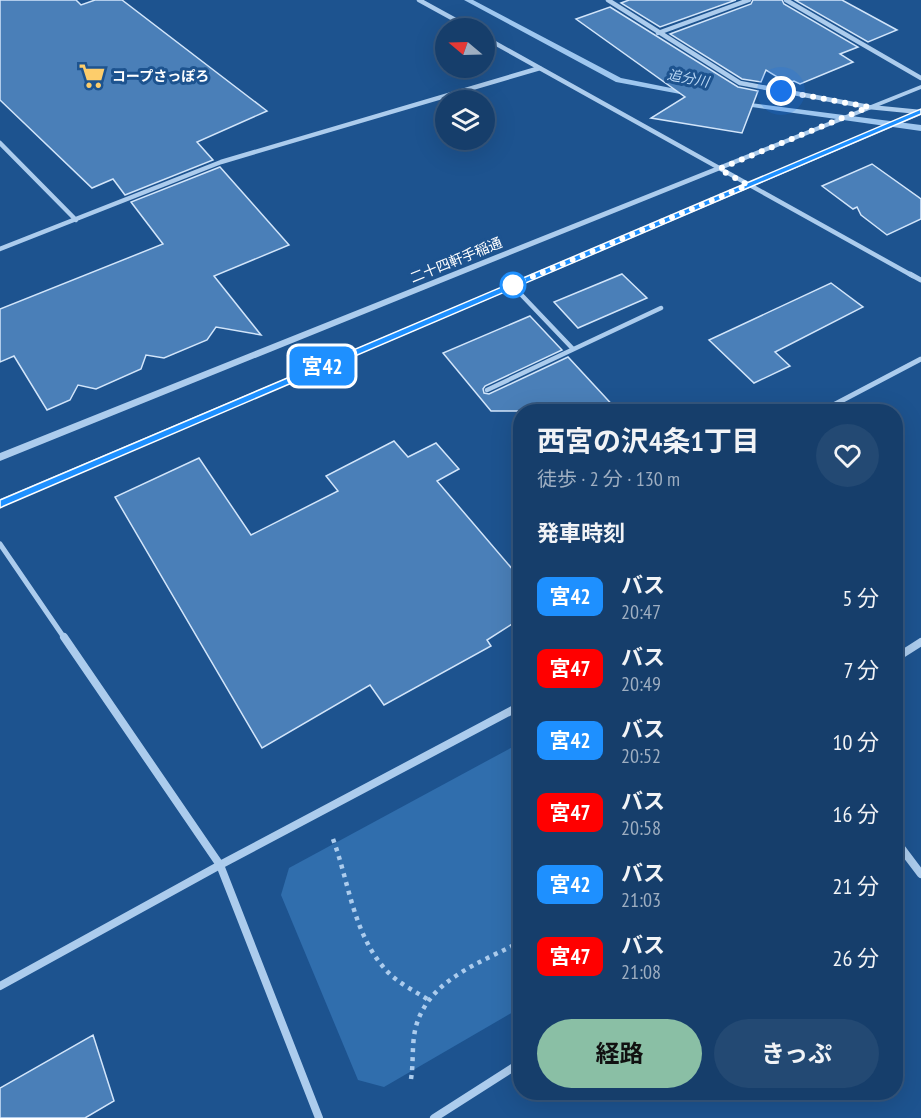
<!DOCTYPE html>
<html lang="ja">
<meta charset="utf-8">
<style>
body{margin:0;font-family:"PT Sans Narrow","Noto Sans JP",sans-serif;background:#234973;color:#f1f3f6;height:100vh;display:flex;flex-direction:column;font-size:22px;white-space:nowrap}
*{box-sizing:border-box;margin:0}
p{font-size:20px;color:#9eaec1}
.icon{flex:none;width:33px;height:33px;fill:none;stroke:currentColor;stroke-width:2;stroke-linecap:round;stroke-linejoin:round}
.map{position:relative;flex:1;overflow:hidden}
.panel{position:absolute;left:513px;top:404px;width:390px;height:696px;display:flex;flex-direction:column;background:#163e6b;border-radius:24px;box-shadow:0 6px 24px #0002,0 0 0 2px #35577e}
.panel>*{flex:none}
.badge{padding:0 12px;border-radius:9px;font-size:21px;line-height:39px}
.needle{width:39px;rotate:289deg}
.controls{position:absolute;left:435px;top:18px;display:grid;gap:12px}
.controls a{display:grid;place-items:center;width:60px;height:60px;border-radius:50%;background:#163e6b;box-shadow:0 6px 24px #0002,0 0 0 2px #35577e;font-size:30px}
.you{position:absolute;width:30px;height:30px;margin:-15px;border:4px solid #fff;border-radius:50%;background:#1a73e8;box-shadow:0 0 0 9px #1a73e833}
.map>.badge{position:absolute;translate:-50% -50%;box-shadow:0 0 0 3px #fff}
h2{padding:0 24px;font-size:22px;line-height:54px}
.round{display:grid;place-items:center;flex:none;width:63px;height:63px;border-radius:32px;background:#234973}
.overview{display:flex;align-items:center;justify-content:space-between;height:102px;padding:0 24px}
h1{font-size:28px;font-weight:700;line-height:45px}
.primary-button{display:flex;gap:12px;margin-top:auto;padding:12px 24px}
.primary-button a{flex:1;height:69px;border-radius:36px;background:#8abfa5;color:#111;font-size:24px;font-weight:700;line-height:69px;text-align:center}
.primary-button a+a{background:#234973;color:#f1f3f6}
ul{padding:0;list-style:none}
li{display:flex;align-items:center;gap:18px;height:72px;padding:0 24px}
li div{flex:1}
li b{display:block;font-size:22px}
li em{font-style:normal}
li .badge{min-width:66px;font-weight:700;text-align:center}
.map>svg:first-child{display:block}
</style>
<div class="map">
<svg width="921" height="1118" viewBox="0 0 921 1118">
<rect width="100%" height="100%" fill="#1d538f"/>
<path fill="#306ead" d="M520 743V1008L384 1087 358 1080 281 895 289 868Z"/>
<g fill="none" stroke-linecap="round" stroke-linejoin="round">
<path fill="#9fc7ef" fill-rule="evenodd" d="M464 0H473L621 78 691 92 695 94 691 96 616 82Z
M735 101 921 125V131L738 105 734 103Z"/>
</g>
<path fill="#4a7fb8" stroke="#d2e5fa" stroke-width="1.5" d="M0 0H76L81 5 95 0H122L267 111 197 142 213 160 125 195 113 179 92 188 0 100Z
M629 0H736L660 27 621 3Z
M753 0H782L784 4 858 47 840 54 853 62 800 84 794 81 787 83 766 70 761 82 742 79 670 34 751 4Z
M795 0H842L897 30 868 42Z
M610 7 738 87 758 91 742 133 651 118 685 97 576 19Z
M872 164 921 199V219L887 235 861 215 857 207 853 209 822 186Z
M220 167 289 245 214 276 261 335 216 327 207 340 164 358 146 355 141 369 96 389 78 385 70 400 47 410 14 356 0 362V309L163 244 131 202Z
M622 274 647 298 578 328 554 302Z
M831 283 863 307 775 352 790 366 754 383 709 340Z
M530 316 562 350 485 386 483 389 484 393 489 394 568 357 618 411H491L443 353Z
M394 441 408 457 436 443 459 469 437 481 520 578V619L487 640 491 646 384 705 370 685 262 748 115 497 199 458 251 535 338 491 326 476Z
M93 1035 114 1101 85 1118H0V1088Z"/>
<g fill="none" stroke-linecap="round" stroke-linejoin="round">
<path stroke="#accced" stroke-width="4.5" stroke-dasharray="4 5" stroke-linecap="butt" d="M517 820 520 818
M333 839C349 882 353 933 385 969 396 982 413 990 427 999
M411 1079C414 1061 411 1041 417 1023 431 980 479 963 516 944L520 938"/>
<path stroke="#accced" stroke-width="4.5" d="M512 285 573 349
M487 390 661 308"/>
<path stroke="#accced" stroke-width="4.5" d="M419 0 470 28
M608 0 740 83 869 107 920 112
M786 0 921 78
M658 33 749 0
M484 37 913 276
M0 143 76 220
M0 249 221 162 540 68"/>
<path stroke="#accced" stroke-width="5" d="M910 274 921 280
M822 411 921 359
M0 544 65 639"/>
<path stroke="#accced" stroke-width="8" d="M64 637 220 865 319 1118
M896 658 921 642
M896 841 921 874
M0 986 220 865 520 706
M434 1118 520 1063"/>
<path fill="#accced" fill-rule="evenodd" d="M921 85V89L0 461V453Z
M921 110V115L0 507V499Z"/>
</g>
<path fill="#1e90ff" stroke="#fff" stroke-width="1.5" d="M921 109V114L4 506 0 508V500Z"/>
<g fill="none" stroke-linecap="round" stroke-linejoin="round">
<path stroke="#fff" stroke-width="6" stroke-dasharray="0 10.8" d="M513 285 748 185 719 169 869 107 781 91"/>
</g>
<defs>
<g id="supermarket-bare" transform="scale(2.07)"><path d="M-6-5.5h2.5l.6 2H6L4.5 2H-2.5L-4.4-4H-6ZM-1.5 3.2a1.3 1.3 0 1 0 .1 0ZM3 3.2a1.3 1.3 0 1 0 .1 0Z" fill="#fdcd6b" stroke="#1d538f" stroke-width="2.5" paint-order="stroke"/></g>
</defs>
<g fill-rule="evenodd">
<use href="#supermarket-bare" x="92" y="76"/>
</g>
<circle fill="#fff" stroke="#1e90ff" stroke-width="3" cx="513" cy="285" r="12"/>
<g text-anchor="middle" stroke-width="6" stroke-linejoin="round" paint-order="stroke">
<g font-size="14" font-weight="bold" fill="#fff" stroke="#1d538f" text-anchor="start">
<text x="112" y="81">コープさっぽろ</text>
</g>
<g font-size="14" font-style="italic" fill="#b8d6f4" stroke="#1d538f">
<text transform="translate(688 78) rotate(11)" y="5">追分川</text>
</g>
<g font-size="14" fill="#fff" stroke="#1d538f">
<text transform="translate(456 260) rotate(-22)" y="5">二十四軒手稲通</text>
</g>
</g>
</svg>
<div class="controls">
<a><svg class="needle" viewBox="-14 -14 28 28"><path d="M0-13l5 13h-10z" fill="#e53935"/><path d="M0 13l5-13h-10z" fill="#9eaec1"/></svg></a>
<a><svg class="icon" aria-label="layers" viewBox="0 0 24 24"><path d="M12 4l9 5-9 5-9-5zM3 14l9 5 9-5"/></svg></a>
</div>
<div class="you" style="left:781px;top:91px"></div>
<b class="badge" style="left:322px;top:366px;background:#1e90ff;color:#fff">宮42</b>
<section class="panel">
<div class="overview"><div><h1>西宮の沢4条1丁目</h1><p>徒歩 · 2 分 · 130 m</p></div><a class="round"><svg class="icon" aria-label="heart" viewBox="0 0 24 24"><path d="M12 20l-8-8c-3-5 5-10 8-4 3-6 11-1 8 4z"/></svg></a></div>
<h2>発車時刻</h2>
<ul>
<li><span class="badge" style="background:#1e90ff;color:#fff">宮42</span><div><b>バス</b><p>20:47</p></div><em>5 分</em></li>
<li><span class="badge" style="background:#f00;color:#fff">宮47</span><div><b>バス</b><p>20:49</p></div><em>7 分</em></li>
<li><span class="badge" style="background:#1e90ff;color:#fff">宮42</span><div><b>バス</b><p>20:52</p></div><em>10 分</em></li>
<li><span class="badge" style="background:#f00;color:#fff">宮47</span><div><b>バス</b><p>20:58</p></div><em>16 分</em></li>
<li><span class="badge" style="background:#1e90ff;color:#fff">宮42</span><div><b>バス</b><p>21:03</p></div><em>21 分</em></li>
<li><span class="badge" style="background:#f00;color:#fff">宮47</span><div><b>バス</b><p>21:08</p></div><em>26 分</em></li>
</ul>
<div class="primary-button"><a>経路</a><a>きっぷ</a></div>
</section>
</div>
